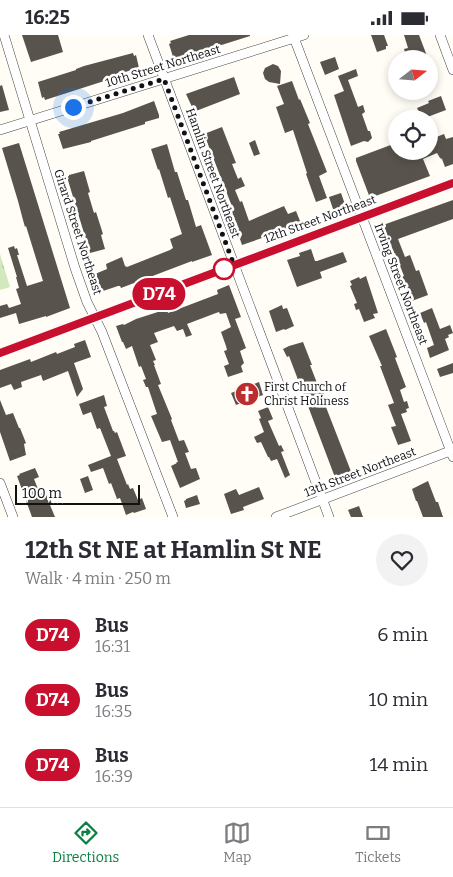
<!DOCTYPE html>
<meta charset="utf-8">
<style>
body{margin:0;font-family:Bitter,serif;background:#f2f2f3;color:#2b2b33;height:100vh;display:flex;flex-direction:column;font-size:19px;white-space:nowrap}
*{box-sizing:border-box;margin:0}
p{font-size:16px;color:#7c7c81}
.icon{flex:none;width:28px;height:28px;fill:none;stroke:currentColor;stroke-width:2;stroke-linecap:round;stroke-linejoin:round}
.map{position:relative;height:482px;overflow:hidden}
.drawer{display:flex;flex-direction:column;background:#fff;flex:1}
.drawer>*{flex:none}
.badge{padding:0 10px;border-radius:16px;font-size:18px;line-height:32px}
.needle{width:32px;rotate:73deg}
.fabs{position:absolute;left:388px;top:15px;display:grid;gap:10px}
.fabs a{display:grid;place-items:center;width:50px;height:50px;border-radius:50%;background:#fff;box-shadow:0 2px 8px #0003;font-size:25px}
.scale{position:absolute;left:15px;bottom:12px;width:125px;box-sizing:border-box;padding-left:5px;border:2px solid #111;border-top:0;font-size:14px;line-height:18px;white-space:nowrap;color:#111;-webkit-text-stroke:4px #fff;paint-order:stroke}
.you{position:absolute;width:25px;height:25px;margin:-12px;border:4px solid #fff;border-radius:50%;background:#1a73e8;box-shadow:0 0 0 8px #1a73e833}
.map>.badge{position:absolute;translate:-50% -50%;box-shadow:0 0 0 2px #fff}
.round{display:grid;place-items:center;flex:none;width:52px;height:52px;border-radius:26px;background:#f2f2f3}
.overview{display:flex;align-items:center;justify-content:space-between;height:85px;padding:0 25px}
h1{font-size:24px;font-weight:700;line-height:38px}
ul{padding:0;list-style:none}
li{display:flex;align-items:center;gap:15px;height:65px;padding:0 25px}
li div{flex:1}
li b{display:block;font-size:19px}
li em{font-style:normal}
li .badge{min-width:55px;font-weight:700;text-align:center}
.status{display:flex;justify-content:space-between;align-items:center;height:35px;padding:0 25px;background:#fff;direction:ltr}
.status svg{height:14px;fill:currentColor}
.dock{display:flex;justify-content:space-around;align-items:center;height:70px;border-top:1px solid #e1e1e2;background:#fff;font-size:14px;color:#7c7c81}
.dock a{display:grid;justify-items:center;gap:2px}
.dock .current{color:#0b8043}
.map>svg:first-child{display:block}
</style>
<div class="status"><b>16:25</b><svg viewBox="0 0 49 12"><path d="M0 12V9h3v3zM5 12V6h3v6zM10 12V3h3v9zM15 12V0h3v12zM26 1h20v11H26zM47 4h2v5h-2z"/></svg></div>
<div class="map">
<svg width="453" height="482" viewBox="0 0 453 482">
<defs>
<pattern id="park-tufts" width="24" height="20" patternUnits="userSpaceOnUse" patternTransform="scale(1.25)"><rect width="24" height="20" fill="#d2e9bf"/><path d="M3 7l-1-3M5 7V3M7 7l1-3M15 17l-1-3M17 17v-4M19 17l1-3" fill="none" stroke="#b3c7a3"/></pattern>
</defs>
<rect width="100%" height="100%" fill="#fffdf5"/>
<path fill="url(#park-tufts)" d="M0 219 10 252 0 255Z"/>
<path fill="#59534d" d="M22 0H58L63 17 31 27Z
M189 0H250V1L174 25 169 9 171 8 170 6Z
M371 0H384L388 11H386V14L377 17Z
M404 0H419L427 21 421 24H407L404 17H405L404 14 408 13Z
M133 18 134 21 136 20 139 33 125 37 126 39 45 65 44 62 42 63 38 47 76 35V34L84 31Z
M335 22 339 34 325 40 320 27Z
M273 29 278 31 281 36 280 49 269 47 265 44 263 38 265 33Z
M356 34 358 41 348 45 358 72 363 70 365 77 362 79 368 96H370L372 103 368 107 364 106 351 111 334 60 344 56 338 41Z
M234 42 240 59 196 76 195 74H193L186 59Z
M292 46 299 65 300 64 310 88 308 89 327 137 319 141 327 163 316 167 306 139 307 138 293 95 285 98 276 72 284 69 277 51Z
M2 50 9 75 0 77V51Z
M441 61 446 75 422 84 417 73 429 68 428 66Z
M154 66 159 80V83L145 87V89L91 106V107L63 114 58 99H60L59 97 123 78Z
M222 92 236 128 232 129 238 144 241 142 245 151 235 155 240 167 242 166 249 186 284 171 288 179 296 176 302 191 294 194V192L242 210 237 195 239 194 229 170 231 169 204 99Z
M444 99 446 104 453 102V129L445 132 442 124 440 123 437 118 423 124 430 141 370 163 356 126V123L396 108V116H429V105Z
M255 105 260 119 254 121 249 108Z
M19 108 70 273 46 282V281L19 289 16 278 0 283V271L7 269 9 273 21 269 16 254 19 253 16 242H17L8 213 14 211 15 214 17 213 19 220H17L27 251 43 246 26 191 25 192 23 185 18 166 2 113Z
M167 109 175 137H177L186 165H188L196 192 201 190 212 220 192 227V226L121 253 120 251H118L100 257 95 239 107 234 106 229 122 222 125 231 127 232 170 215 173 213 170 204 182 199 170 162 168 163 159 134 158 135 151 114Z
M84 136 90 157 88 158 94 178 96 177 103 199 101 200 105 214 90 218 67 142 69 141V140Z
M341 158 347 175 335 180 329 162Z
M453 165V184L398 204 405 222 410 220 416 236 419 235 428 260 409 267 401 242 404 241 395 218H394L383 190Z
M311 214 315 226H317L343 217 347 227 320 237 322 243 297 252 287 225 300 221 299 218Z
M366 241 378 278 373 279 375 283 364 287 359 274 356 275 354 269 357 268 350 251 352 250 350 246 359 242 360 244Z
M229 250 241 282 235 284 246 313 240 316 244 328 241 331 243 337 228 342 224 331 229 329 224 316 227 315 226 311 221 297 231 292 226 278 220 279 219 277 216 278 187 289 192 300 186 302 183 294 177 296 174 291 154 298 158 307 150 310 156 325 153 326 155 330H154L161 349 158 350 172 384 171 385 179 406 184 405 189 417 185 418 191 434 196 433 200 444 180 453 171 431 177 428 176 427H178L170 405 162 407 151 381 157 379 148 352H146L143 345 146 344 141 331 139 332 132 311 126 314 123 307H122L116 291 123 289 124 290 136 284 161 276 167 274 168 278 218 259 217 255Z
M282 270 283 274 287 273 294 291 285 295 284 294 276 297 269 276Z
M432 273 440 294 450 290 453 298 448 300 449 302 445 304 449 315 430 323 427 313 434 310 426 287 424 288 420 278Z
M386 294 397 322 395 323 406 352 400 355 404 367 407 366 409 373 406 374 407 377 401 379 411 406 398 410 391 392 396 391 388 370 394 368 380 331H382L369 301Z
M85 305 91 322 74 328 83 354 77 362 68 336 43 346 41 340 21 347 22 352 14 355 11 349 0 353V335L30 324 31 327 56 317 57 319 75 312 74 309Z
M303 307 312 330H310L317 348 320 347 323 355 324 362 323 363 324 367 352 439 339 445H336L289 321 287 322 283 314 289 311Z
M453 328V338L440 342 437 334Z
M259 347 263 360 236 370 231 358Z
M104 360 107 371 104 372 113 396H114L115 398 117 397 126 421 117 424 127 450 128 449 130 454 133 453 138 465 142 463 146 474 134 478 133 477 126 480 120 463 117 464 111 448 109 449 103 433 91 437 88 430 111 421 100 393 97 394 91 377 83 380 79 369Z
M0 365 6 380 13 378 19 393H20L26 408 24 409 26 420 10 426 0 397Z
M268 372 273 384 268 386 279 411 281 410 284 416 281 417 290 440 285 443 277 424 271 426 269 422H268L261 407 257 408 254 402 264 397 259 384 261 383 258 376Z
M35 433 39 442 34 444 40 459 45 457 48 464 50 463 52 470H50L55 482H32L17 441 20 440 19 439Z
M88 441 93 455 85 458 80 444Z
M428 446 436 467H438L443 482H423L417 466H416L412 454Z
M259 452 264 464 243 472 244 475 231 479 224 459 236 454 239 460Z
M197 460 200 469 186 473 184 466 186 465V464Z
M359 471 363 482H351L348 475Z"/>
<g fill="none" stroke-linecap="round" stroke-linejoin="round">
<g stroke="#444" stroke-width="10">
<path id="minor" d="M4 0 75 233 87 267 102 297 173 482
M148 0 329 482
M293 0 453 422
M440 0 453 35
M0 95 304 0
M0 318 453 148
M0 448 13 482
M276 482 453 415"/>
</g>
<use href="#minor" stroke="#fff" stroke-width="9"/>
</g>
<g fill="none" stroke-linecap="round" stroke-linejoin="round">
<g stroke="#fff" stroke-width="11">
<path id="line" d="M0 318 453 148"/>
</g>
<use href="#line" stroke="#c8102e" stroke-width="8"/>
<path stroke="#111" stroke-width="5" stroke-dasharray="0 9" d="M73 72 164 44 234 230 224 234"/>
</g>
<defs>
<g id="church-disc" transform="scale(1.25)"><circle r="9.5" fill="#bc2e2d" stroke="#fff"/><path d="M-1.2-6h2.4v3.5h3.3v2.4h-3.3V6h-2.4V-.1h-3.3v-2.4h3.3Z" fill="#fff"/></g>
</defs>
<g fill-rule="evenodd">
<use href="#church-disc" x="247" y="359"/>
</g>
<circle fill="#fff" stroke="#c8102e" stroke-width="2.5" cx="224" cy="234" r="10"/>
<g text-anchor="middle" stroke-width="5" stroke-linejoin="round" paint-order="stroke">
<g font-size="12" fill="#111" stroke="#fff">
<text transform="translate(163 31) rotate(-17)" y="4">10th Street Northeast</text>
<text transform="translate(213 138) rotate(70)" y="4">Hamlin Street Northeast</text>
<text transform="translate(320 184) rotate(-20)" y="4">12th Street Northeast</text>
<text transform="translate(78 197) rotate(72)" y="4">Girard Street Northeast</text>
<text transform="translate(401 249) rotate(69)" y="4">Irving Street Northeast</text>
<text transform="translate(360 437) rotate(-21)" y="4">13th Street Northeast</text>
</g>
<g font-size="12" fill="#111" stroke="#fff" text-anchor="start">
<text x="264" y="356">First Church of<tspan x="264" dy="14">Christ Holiness</tspan></text>
</g>
</g>
</svg>
<div class="fabs">
<a><svg class="needle" viewBox="-14 -14 28 28"><path d="M0-13l5 13h-10z" fill="#e53935"/><path d="M0 13l5-13h-10z" fill="#7c7c81"/></svg></a>
<a><svg class="icon" aria-label="locate" viewBox="0 0 24 24"><circle cx="12" cy="12" r="6"/><path d="M12 2v4M12 18v4M2 12h4M18 12h4"/></svg></a>
</div>
<div class="scale">100 m</div>
<div class="you" style="left:73px;top:72px"></div>
<b class="badge" style="left:159px;top:259px;background:#c8102e;color:#fff">D74</b>
</div>
<section class="drawer">
<div class="overview"><div><h1>12th St NE at Hamlin St NE</h1><p>Walk · 4 min · 250 m</p></div><a class="round"><svg class="icon" aria-label="heart" viewBox="0 0 24 24"><path d="M12 20l-8-8c-3-5 5-10 8-4 3-6 11-1 8 4z"/></svg></a></div>
<ul>
<li><span class="badge" style="background:#c8102e;color:#fff">D74</span><div><b>Bus</b><p>16:31</p></div><em>6 min</em></li>
<li><span class="badge" style="background:#c8102e;color:#fff">D74</span><div><b>Bus</b><p>16:35</p></div><em>10 min</em></li>
<li><span class="badge" style="background:#c8102e;color:#fff">D74</span><div><b>Bus</b><p>16:39</p></div><em>14 min</em></li>
</ul>
</section>
<nav class="dock">
<a class="current"><svg class="icon" aria-label="directions" viewBox="0 0 24 24"><path d="M12 3l9 9-9 9-9-9zM9 14v-3h6M13 9l2 2-2 2"/></svg>Directions</a>
<a><svg class="icon" aria-label="map" viewBox="0 0 24 24"><path d="M3 6l6-2 6 2 6-2v14l-6 2-6-2-6 2zM9 4v14M15 6v14"/></svg>Map</a>
<a><svg class="icon" aria-label="tickets" viewBox="0 0 24 24"><path d="M3 7h18v10H3zM15 7v10"/></svg>Tickets</a>
</nav>
